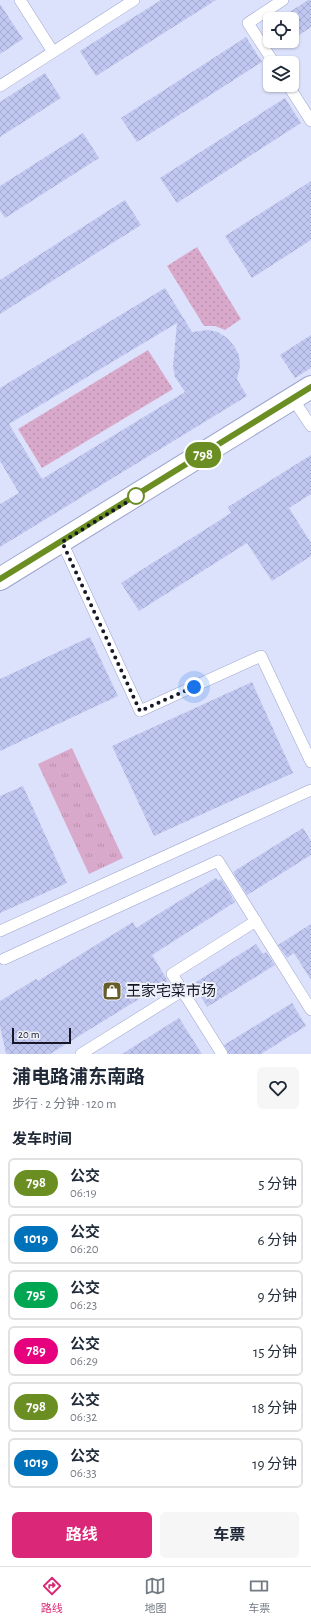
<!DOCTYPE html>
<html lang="zh">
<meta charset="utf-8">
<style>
body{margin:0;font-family:"Alegreya Sans","Noto Sans SC",sans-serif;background:#f6f6f7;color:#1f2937;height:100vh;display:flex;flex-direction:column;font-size:15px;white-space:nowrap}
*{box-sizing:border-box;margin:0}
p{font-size:13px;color:#747a83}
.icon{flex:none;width:22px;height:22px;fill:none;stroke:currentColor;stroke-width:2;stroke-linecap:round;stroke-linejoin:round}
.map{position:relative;height:1054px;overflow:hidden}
.sheet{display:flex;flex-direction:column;background:#fff;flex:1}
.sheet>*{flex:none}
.badge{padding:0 8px;border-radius:13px;font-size:14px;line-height:26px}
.buttons{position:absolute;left:263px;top:12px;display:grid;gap:8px}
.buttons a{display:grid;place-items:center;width:36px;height:36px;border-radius:6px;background:#fff;box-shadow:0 1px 3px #0004;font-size:20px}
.scale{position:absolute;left:12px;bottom:10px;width:59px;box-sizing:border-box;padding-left:4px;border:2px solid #161827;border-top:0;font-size:11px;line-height:14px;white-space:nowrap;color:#161827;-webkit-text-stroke:3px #eef0f9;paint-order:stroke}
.you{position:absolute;width:20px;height:20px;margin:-10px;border:3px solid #fff;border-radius:50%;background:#1a73e8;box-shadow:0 0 0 6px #1a73e833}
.map>.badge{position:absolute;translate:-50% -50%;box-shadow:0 0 0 2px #fff}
h2{padding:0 12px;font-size:15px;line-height:36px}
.round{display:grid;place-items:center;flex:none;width:42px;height:42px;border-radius:6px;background:#f6f6f7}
.head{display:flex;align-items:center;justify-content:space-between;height:68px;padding:0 12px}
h1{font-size:19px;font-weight:700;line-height:30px}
.cta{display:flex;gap:8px;margin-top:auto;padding:8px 12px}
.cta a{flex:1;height:46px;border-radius:6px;background:#db2777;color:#fff;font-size:16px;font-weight:700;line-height:46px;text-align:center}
.cta a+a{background:#f6f6f7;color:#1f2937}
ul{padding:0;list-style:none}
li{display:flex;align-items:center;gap:12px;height:50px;margin:0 8px 6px;padding:0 4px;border:2px solid #e0e1e3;border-radius:6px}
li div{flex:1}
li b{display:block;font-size:15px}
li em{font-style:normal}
li .badge{min-width:44px;font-weight:700;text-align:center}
.tabs{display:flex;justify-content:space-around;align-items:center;height:56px;border-top:1px solid #e0e1e3;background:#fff;font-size:11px;color:#747a83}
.tabs a{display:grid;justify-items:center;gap:2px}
.tabs .active{color:#db2777}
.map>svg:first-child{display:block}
</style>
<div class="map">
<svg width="311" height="1054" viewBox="0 0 311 1054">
<defs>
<pattern id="grass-tufts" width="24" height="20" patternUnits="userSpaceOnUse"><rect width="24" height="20" fill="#d8a9ca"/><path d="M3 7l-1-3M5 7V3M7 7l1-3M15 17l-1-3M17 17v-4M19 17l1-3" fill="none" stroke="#b991ae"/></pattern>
<pattern id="park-dots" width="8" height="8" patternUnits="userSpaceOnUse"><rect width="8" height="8" fill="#d8a9ca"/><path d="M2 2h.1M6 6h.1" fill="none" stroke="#b991ae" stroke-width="1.8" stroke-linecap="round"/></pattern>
<pattern id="building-cross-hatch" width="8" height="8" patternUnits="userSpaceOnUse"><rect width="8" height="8" fill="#c0c8f1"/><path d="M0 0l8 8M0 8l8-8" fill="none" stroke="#a4abcf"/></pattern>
</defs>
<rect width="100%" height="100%" fill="#dde2fc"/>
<path fill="url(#grass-tufts)" d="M72 748 123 858 89 874 38 764Z"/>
<path fill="url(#park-dots)" d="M197 247 241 319 225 330 215 326H204L167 266Z
M148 350 173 389 42 468 18 429Z"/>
<path fill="url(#building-cross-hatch)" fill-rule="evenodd" d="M161 0H216L96 76 80 51Z
M308 0H311V27L292 40V19H279Z
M0 4 23 39 0 54Z
M246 37 262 62 137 142 121 118Z
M45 73 61 98 0 137V102Z
M285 98 301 123 177 203 160 178Z
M83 133 99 158 5 218 0 210V186Z
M311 181V240L252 278 225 236Z
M125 200 141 225 0 314V280Z
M165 288 192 332 208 330 218 332 227 338 234 346 239 355 240 366 237 379 247 396 0 547V504L19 493 0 461V388ZM177 323 173 366 175 377 185 392 42 479 9 424Z
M311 335V368L295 378 280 355Z
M311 455V494L289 508 311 543V556L272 581 247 543 139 611 121 583 231 513 228 507Z
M90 637 118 696 0 751V679Z
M252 682 293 773 154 836 112 746Z
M23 786 67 883 0 913V796Z
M303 828 311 841V855L247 895 233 872Z
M216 878 218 881 221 879 235 902 152 955 168 981 50 1054H6L0 1026V1001L36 979 38 981 133 922 136 928Z
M311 924V980L294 953 287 958 278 945Z
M256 944 263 954 266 952 275 965 207 1007 193 984Z
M292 1003 306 1026 261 1054H229L224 1045Z
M179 1018 202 1054H122Z"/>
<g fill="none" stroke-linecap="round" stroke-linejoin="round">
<g stroke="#9ca3cb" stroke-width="12">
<path id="service" d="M20 0 53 52
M274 63 248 23 283 0
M288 85 311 121
M0 86 134 0
M293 399 311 426
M62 542 140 711 261 656 311 762
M0 931 311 790
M4 959 218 861 311 1010
M81 1054 182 991
M222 1054 172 974 256 921"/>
</g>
<g stroke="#9ca3cb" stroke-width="24">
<path id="tertiary" d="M0 579 311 387"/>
</g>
<use href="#service" stroke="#fff" stroke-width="11"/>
<use href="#tertiary" stroke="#fff" stroke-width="22"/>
</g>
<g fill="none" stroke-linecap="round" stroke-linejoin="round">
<g stroke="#fff" stroke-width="9">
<path id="line" d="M0 579 311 387"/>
</g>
<use href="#line" stroke="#6b8e23" stroke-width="6"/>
<path stroke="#161827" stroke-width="4" stroke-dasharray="0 7.2" d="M136 496 140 494 62 542 140 711 194 687"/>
</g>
<defs>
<g id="shop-square" transform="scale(1)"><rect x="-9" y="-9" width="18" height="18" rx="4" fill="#685d2a" stroke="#eef0f9"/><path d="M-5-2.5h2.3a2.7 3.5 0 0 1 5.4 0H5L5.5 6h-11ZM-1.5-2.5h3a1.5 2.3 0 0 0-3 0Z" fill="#fff"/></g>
</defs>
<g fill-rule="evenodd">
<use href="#shop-square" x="112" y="991"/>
</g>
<circle fill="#fff" stroke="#6b8e23" stroke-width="2" cx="136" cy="496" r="8"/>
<g text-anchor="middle" stroke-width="4" stroke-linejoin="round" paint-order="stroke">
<g font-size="15" fill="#161827" stroke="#eef0f9" text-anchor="start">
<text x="126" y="996">王家宅菜市场</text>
</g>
</g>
</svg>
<div class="buttons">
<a><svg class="icon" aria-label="locate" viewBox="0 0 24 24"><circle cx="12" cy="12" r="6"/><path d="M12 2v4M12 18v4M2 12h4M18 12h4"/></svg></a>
<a><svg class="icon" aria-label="layers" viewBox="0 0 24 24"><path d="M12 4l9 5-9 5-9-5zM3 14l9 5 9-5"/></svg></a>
</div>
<div class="scale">20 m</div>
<div class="you" style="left:194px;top:687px"></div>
<b class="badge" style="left:203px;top:455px;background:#6b8e23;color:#fff">798</b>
</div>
<section class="sheet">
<div class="head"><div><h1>浦电路浦东南路</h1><p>步行 · 2 分钟 · 120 m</p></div><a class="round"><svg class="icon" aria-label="heart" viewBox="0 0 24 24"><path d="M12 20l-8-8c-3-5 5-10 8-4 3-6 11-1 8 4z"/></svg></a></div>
<h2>发车时间</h2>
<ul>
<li><span class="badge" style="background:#6b8e23;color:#fff">798</span><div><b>公交</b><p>06:19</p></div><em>5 分钟</em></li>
<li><span class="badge" style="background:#0072bc;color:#fff">1019</span><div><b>公交</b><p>06:20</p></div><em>6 分钟</em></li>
<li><span class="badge" style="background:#00a651;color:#fff">795</span><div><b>公交</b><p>06:23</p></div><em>9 分钟</em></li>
<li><span class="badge" style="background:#e6007e;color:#fff">789</span><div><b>公交</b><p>06:29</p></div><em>15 分钟</em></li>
<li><span class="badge" style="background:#6b8e23;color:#fff">798</span><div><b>公交</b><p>06:32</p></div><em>18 分钟</em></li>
<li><span class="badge" style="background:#0072bc;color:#fff">1019</span><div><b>公交</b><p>06:33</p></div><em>19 分钟</em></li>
</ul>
<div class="cta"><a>路线</a><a>车票</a></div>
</section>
<nav class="tabs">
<a class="active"><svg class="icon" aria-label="directions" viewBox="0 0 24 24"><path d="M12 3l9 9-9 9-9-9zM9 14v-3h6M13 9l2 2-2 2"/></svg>路线</a>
<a><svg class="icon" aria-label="map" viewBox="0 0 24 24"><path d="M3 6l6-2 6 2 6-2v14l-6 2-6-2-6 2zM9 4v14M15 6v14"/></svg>地图</a>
<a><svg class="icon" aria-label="tickets" viewBox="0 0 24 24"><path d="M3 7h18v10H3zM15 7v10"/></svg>车票</a>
</nav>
